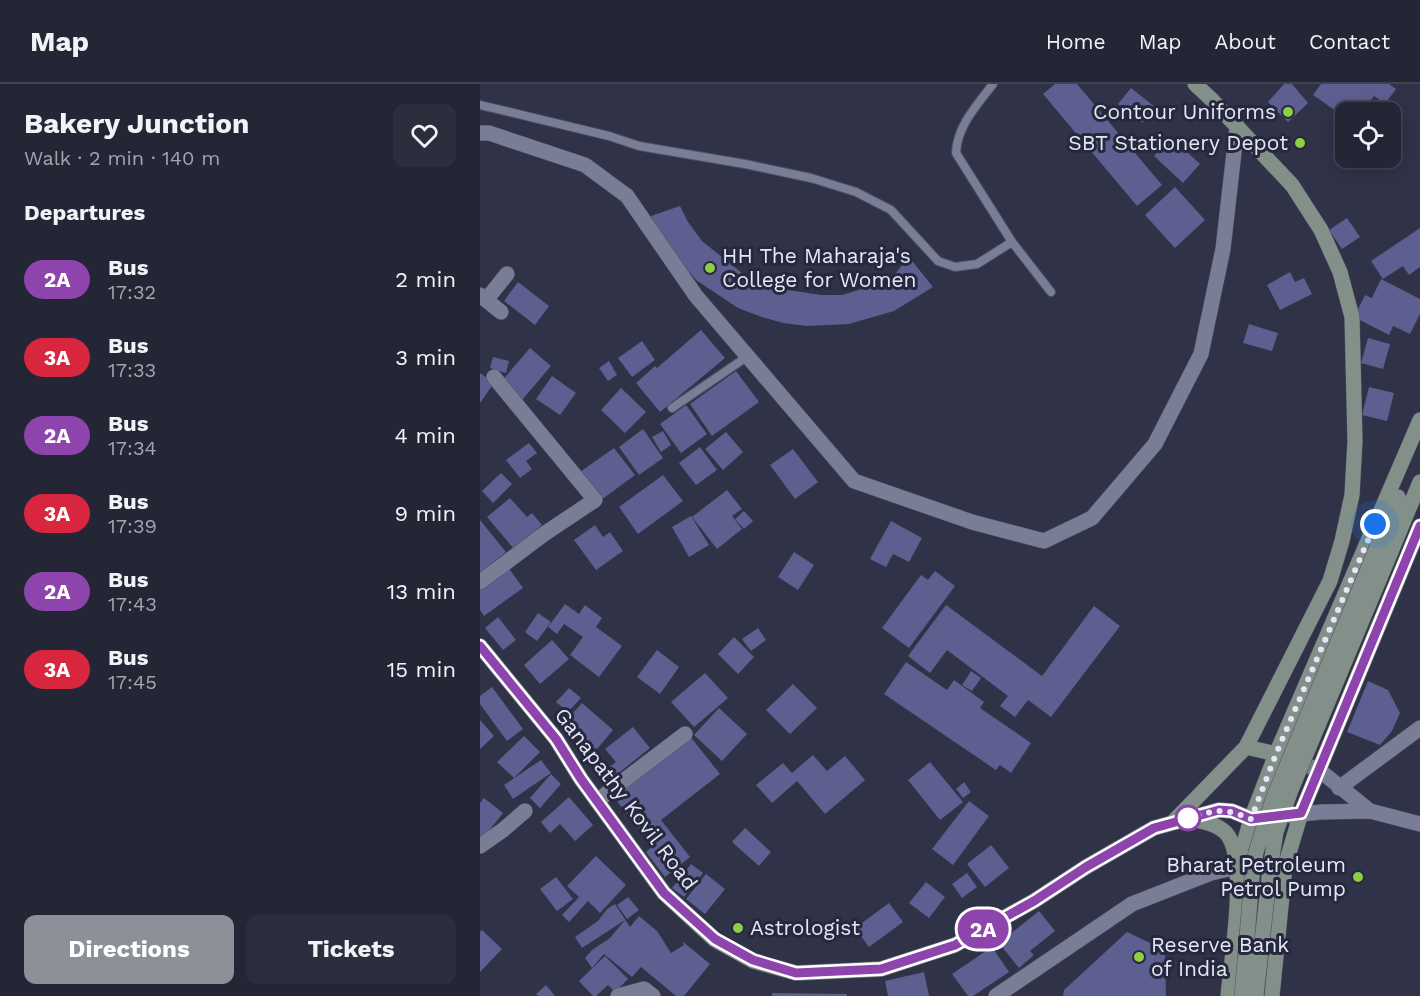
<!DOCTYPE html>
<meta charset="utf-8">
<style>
body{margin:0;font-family:"Work Sans",sans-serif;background:#2c2e3e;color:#f1f3f6;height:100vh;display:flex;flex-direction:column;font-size:22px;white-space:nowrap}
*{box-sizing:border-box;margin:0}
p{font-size:20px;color:#a3a5ad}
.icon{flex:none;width:33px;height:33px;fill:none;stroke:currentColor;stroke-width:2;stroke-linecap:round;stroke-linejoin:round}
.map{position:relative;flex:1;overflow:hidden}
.details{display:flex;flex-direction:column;background:#242636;width:480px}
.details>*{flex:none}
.badge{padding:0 12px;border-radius:20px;font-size:21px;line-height:39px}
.buttons{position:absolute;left:855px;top:18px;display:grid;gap:12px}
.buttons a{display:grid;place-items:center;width:66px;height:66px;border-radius:12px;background:#242636;box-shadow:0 3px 15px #0003,0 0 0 2px #414351;font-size:30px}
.you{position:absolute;width:30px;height:30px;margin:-15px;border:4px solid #fff;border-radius:50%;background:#1a73e8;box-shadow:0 0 0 9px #1a73e833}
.map>.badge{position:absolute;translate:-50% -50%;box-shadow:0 0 0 3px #fff}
h2{padding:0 24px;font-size:22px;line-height:54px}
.round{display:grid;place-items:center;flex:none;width:63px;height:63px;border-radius:12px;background:#2c2e3e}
.summary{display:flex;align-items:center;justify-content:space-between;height:102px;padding:0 24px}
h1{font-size:28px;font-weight:700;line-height:45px}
.button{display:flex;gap:12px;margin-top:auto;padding:12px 24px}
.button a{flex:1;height:69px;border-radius:12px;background:#8c9099;color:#fff;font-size:24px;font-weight:700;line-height:69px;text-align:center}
.button a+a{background:#2c2e3e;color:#f1f3f6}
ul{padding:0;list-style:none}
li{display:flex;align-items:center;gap:18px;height:78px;padding:0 24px}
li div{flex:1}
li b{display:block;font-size:22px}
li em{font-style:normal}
li .badge{min-width:66px;font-weight:700;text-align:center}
header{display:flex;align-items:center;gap:36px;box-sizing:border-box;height:84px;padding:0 30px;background:#242636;border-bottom:2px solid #414351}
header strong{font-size:28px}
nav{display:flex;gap:33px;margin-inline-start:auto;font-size:21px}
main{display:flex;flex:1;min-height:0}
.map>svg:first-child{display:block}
</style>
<header>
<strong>Map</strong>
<nav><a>Home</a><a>Map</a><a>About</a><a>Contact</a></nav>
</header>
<main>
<section class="details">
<div class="summary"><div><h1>Bakery Junction</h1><p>Walk · 2 min · 140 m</p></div><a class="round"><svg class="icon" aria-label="heart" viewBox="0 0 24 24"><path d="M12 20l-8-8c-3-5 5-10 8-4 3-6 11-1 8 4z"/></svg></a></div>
<h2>Departures</h2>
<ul>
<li><span class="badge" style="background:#8e44ad;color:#fff">2A</span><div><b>Bus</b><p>17:32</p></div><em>2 min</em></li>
<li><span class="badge" style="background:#d7263d;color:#fff">3A</span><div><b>Bus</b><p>17:33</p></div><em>3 min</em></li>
<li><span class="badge" style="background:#8e44ad;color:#fff">2A</span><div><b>Bus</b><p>17:34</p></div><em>4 min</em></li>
<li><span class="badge" style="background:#d7263d;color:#fff">3A</span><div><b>Bus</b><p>17:39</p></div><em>9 min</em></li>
<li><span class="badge" style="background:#8e44ad;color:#fff">2A</span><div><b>Bus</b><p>17:43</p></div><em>13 min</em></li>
<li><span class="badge" style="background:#d7263d;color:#fff">3A</span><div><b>Bus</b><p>17:45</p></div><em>15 min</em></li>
</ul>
<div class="button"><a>Directions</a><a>Tickets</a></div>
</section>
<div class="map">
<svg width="940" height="912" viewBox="0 0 940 912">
<rect width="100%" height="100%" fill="#303248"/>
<path fill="#5c5f90" d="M575 0H597L682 101 657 122 563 10Z
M804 0H812L828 19 808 38 788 18Z
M841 0H909L916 5 905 20 894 12 882 28H866V34L833 11Z
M651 4 675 23 662 39 638 20Z
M691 53 720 80 703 99 674 72Z
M695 103 725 136 695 164 665 131Z
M200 122 208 138 222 157 263 190 288 203 341 211H362L388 203 414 191 429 173 453 203 414 227 369 240 327 242 303 239 279 232 258 224 216 196 185 159 171 132Z
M867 134 880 153 862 165 849 146Z
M940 144V183L929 191 923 182 903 195 891 177Z
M810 188 815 198 824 194 832 210 800 226 787 201Z
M901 195 940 215V230L930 250 913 242 909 251 874 233 885 211 892 214Z
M38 198 69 222 55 241 24 217Z
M769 240 798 249 792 267 763 259Z
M221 246 245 274 180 328 156 299 175 282 177 284Z
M888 254 910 260 903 285 881 279Z
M162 257 175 276 152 293 138 274Z
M50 264 71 282 42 316 21 298Z
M13 273 29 277 26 289 10 284Z
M129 277 137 291 128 297 119 284Z
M256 287 279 318 232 352 210 320Z
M0 289 14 299 0 319Z
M72 292 96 309 80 331 56 315Z
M889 303 914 309 907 337 882 331Z
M141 304 166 328 145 349 121 326Z
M206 321 227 350 201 369 180 340Z
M163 345 183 374 159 391 139 363Z
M183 347 191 361 181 368 172 353Z
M246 348 263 368 243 386 225 365Z
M49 359 57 369 46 377 52 385 40 394 26 376Z
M220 363 237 386 216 401 199 379Z
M134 364 155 391 121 416 100 388Z
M313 365 338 398 315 415 290 381Z
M21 389 32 400 13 419 2 407Z
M183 391 203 417 158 450 139 423Z
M247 406 262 425 252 432 262 445 237 465 212 433Z
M30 414 47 433 52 429 62 441 34 465 7 433Z
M264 427 273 437 264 445 255 435Z
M211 432 229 461 209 473 192 443Z
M0 436 26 468 0 489Z
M411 437 442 454 429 478 413 470 406 483 390 475Z
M115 441 123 453 130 448 143 467 116 486 94 456Z
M314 468 334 481 318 506 298 493Z
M28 483 43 504 4 532 0 526V503Z
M455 487 475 502 429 564 402 544 441 491 448 496Z
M85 520 99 530 105 521 122 534 116 543 142 562 119 593 90 571 103 553 84 540 77 550 68 543Z
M466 521 562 592 614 522 640 542 571 633 548 616 535 633 520 622 528 612 467 566 450 589 428 572Z
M58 529 71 538 57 557 45 548Z
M18 533 36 556 23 566 5 544Z
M278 544 286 556 271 567 262 555Z
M254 553 274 573 258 590 238 570Z
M72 556 89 575 60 600 44 581Z
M177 566 199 583 180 610 157 593Z
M426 578 467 606 474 596 504 618 500 624 551 659 531 689 520 681 516 686 404 610Z
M491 587 501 594 492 607 482 601Z
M225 589 248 614 214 643 191 618Z
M888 597 908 606 920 629 912 647 900 661 867 648Z
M313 600 337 624 310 650 286 626Z
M12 603 43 645 27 657 0 620V612Z
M89 604 101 614 88 628 76 618Z
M102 619 133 646 112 671 80 643Z
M239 624 267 650 242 677 214 651Z
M0 636 14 652 0 665Z
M153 643 170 664 126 699 120 691 136 678 125 665Z
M209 651 240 690 181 736 210 773 185 793 166 768 173 762 132 711Z
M44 652 60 668 34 694 17 678Z
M333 671 347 687 365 672 385 696 345 730 317 697 292 719 276 701 303 679 312 689Z
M61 676 71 689 33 715 24 701Z
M450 678 483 718 460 736 428 696Z
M71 690 81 700 60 724 50 714Z
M484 698 491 708 483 714 476 705Z
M89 713 113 741 95 757 80 740 70 749 61 738Z
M4 714 23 729 0 758V719Z
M489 717 509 732 473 781 452 765Z
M265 744 291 768 279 782 252 758Z
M511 761 529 784 505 803 487 780Z
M116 772 146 801 120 829 108 817 89 838 82 831 99 813 87 802Z
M211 780 223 789 204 813 192 804Z
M487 789 497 803 482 814 472 800Z
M226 790 245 805 225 830 206 815Z
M76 793 93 815 77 827 60 805Z
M446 798 465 813 449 834 429 819Z
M148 813 159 826 147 835 137 821Z
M409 819 423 838 389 863 375 844Z
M135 820 150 843 159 832 177 847 191 869 204 861 202 857 230 880 204 912H196L161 883 152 893 124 870 112 884 105 874 112 866 130 854 145 836 102 864 95 853 118 837 127 825Z
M559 827 575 847 550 867 554 871 539 884 519 859Z
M2 846 22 865 0 888V848Z
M647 848 685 866 686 912H583L584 906Z
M512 863 529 888 493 912H488L472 890Z
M125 872 148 895 135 908 128 901 116 912H113L99 897Z
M444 888 449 912H408L405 897Z
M66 901 75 912H58L56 910Z
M292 909 367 910V912H292Z"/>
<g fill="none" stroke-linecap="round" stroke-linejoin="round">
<g stroke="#4e4f61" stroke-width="10">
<path id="service" d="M513 0C497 21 477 42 476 69L532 158 571 208
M0 21 129 52 159 62 265 80 331 94 376 108 411 126 458 177 475 183 497 180 532 158
M192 324 268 272"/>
</g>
<g stroke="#4e4f61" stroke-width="16">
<path id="minor" d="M0 49H9L105 81 147 112 216 212 374 397 492 438 564 457 612 434 675 360 721 270 743 165 757 42
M0 211 21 228
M6 216 27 190
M0 498 64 450 115 416 14 293
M859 704 940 644
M117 717 205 650
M0 762 23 746 45 727
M138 912 164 905 173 912
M516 912 652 820 731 789 757 783"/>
</g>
<g stroke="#4e4f61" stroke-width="16">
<path id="tertiary" d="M810 675 839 686 890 727
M792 733 841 728 890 727 940 740"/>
</g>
<g stroke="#4e4f61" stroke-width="16">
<path id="secondary" d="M897 463 918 413
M910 470 940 398
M0 562 76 655 101 695 184 809 235 856 273 877 316 889 401 885 475 861 554 817 606 783 674 744 739 726 752 727 771 735
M766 663 796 670
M707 734C720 737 736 739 746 749 769 774 751 877 748 912
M694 737 766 663 850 497 862 457 872 411 875 357 872 233 860 188 841 146 812 101 731 15 715 0
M757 783 771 735 796 670 940 336
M792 912 805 782 821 729 940 442"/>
</g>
<use href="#service" stroke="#7a7d96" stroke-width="8"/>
<use href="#minor" stroke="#7a7d96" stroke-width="15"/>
<use href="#tertiary" stroke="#7a7d96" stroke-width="15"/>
<use href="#secondary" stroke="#829089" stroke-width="15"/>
<g stroke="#4e4f61" stroke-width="16" stroke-linecap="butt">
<path id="secondary-bridge" d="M762 912 772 793 776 768 793 715 897 463
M776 912 790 785 796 748 811 706 910 470"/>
</g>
<use href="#secondary-bridge" stroke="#829089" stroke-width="15"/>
</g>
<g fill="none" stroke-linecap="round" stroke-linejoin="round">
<g stroke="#fff" stroke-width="14">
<path id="line" d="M0 562 76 655 101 695 184 809 235 855 273 876 316 889 401 885 475 861 554 817 606 783 674 744 739 726 752 727 771 735 821 729 940 442"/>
</g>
<use href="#line" stroke="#8e44ad" stroke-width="9"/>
<path stroke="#e6e7f6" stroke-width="6" stroke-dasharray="0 10.8" d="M708 734C737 727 739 722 771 735L796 670 895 440"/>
</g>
<g fill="#8ece43" stroke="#26283d" stroke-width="2">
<circle cx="808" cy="28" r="6"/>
<circle cx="820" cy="59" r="6"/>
<circle cx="230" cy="184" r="6"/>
<circle cx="878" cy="793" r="6"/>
<circle cx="258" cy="844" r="6"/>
<circle cx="659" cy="873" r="6"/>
</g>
<circle fill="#fff" stroke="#8e44ad" stroke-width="3" cx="708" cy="734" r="12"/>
<g text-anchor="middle" stroke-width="6" stroke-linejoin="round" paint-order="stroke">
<g font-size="21" fill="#e6e7f6" stroke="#26283d" text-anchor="end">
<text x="796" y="35">Contour Uniforms</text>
<text x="808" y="66">SBT Stationery Depot</text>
<text x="242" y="179" text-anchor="start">HH The Maharaja's<tspan x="242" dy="24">College for Women</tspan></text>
<text x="866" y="788">Bharat Petroleum<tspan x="866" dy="24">Petrol Pump</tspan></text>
<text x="270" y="851" text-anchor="start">Astrologist</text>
<text x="671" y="868" text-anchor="start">Reserve Bank<tspan x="671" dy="24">of India</tspan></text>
</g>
<g font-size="21" fill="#e6e7f6" stroke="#26283d">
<text transform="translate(146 715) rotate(53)" y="7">Ganapathy Kovil Road</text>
</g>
</g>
</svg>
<div class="buttons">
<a><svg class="icon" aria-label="locate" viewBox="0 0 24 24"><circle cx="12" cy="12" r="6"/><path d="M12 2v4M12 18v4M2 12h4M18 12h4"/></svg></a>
</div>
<div class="you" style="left:895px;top:440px"></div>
<b class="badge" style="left:503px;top:845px;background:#8e44ad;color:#fff">2A</b>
</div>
</main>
